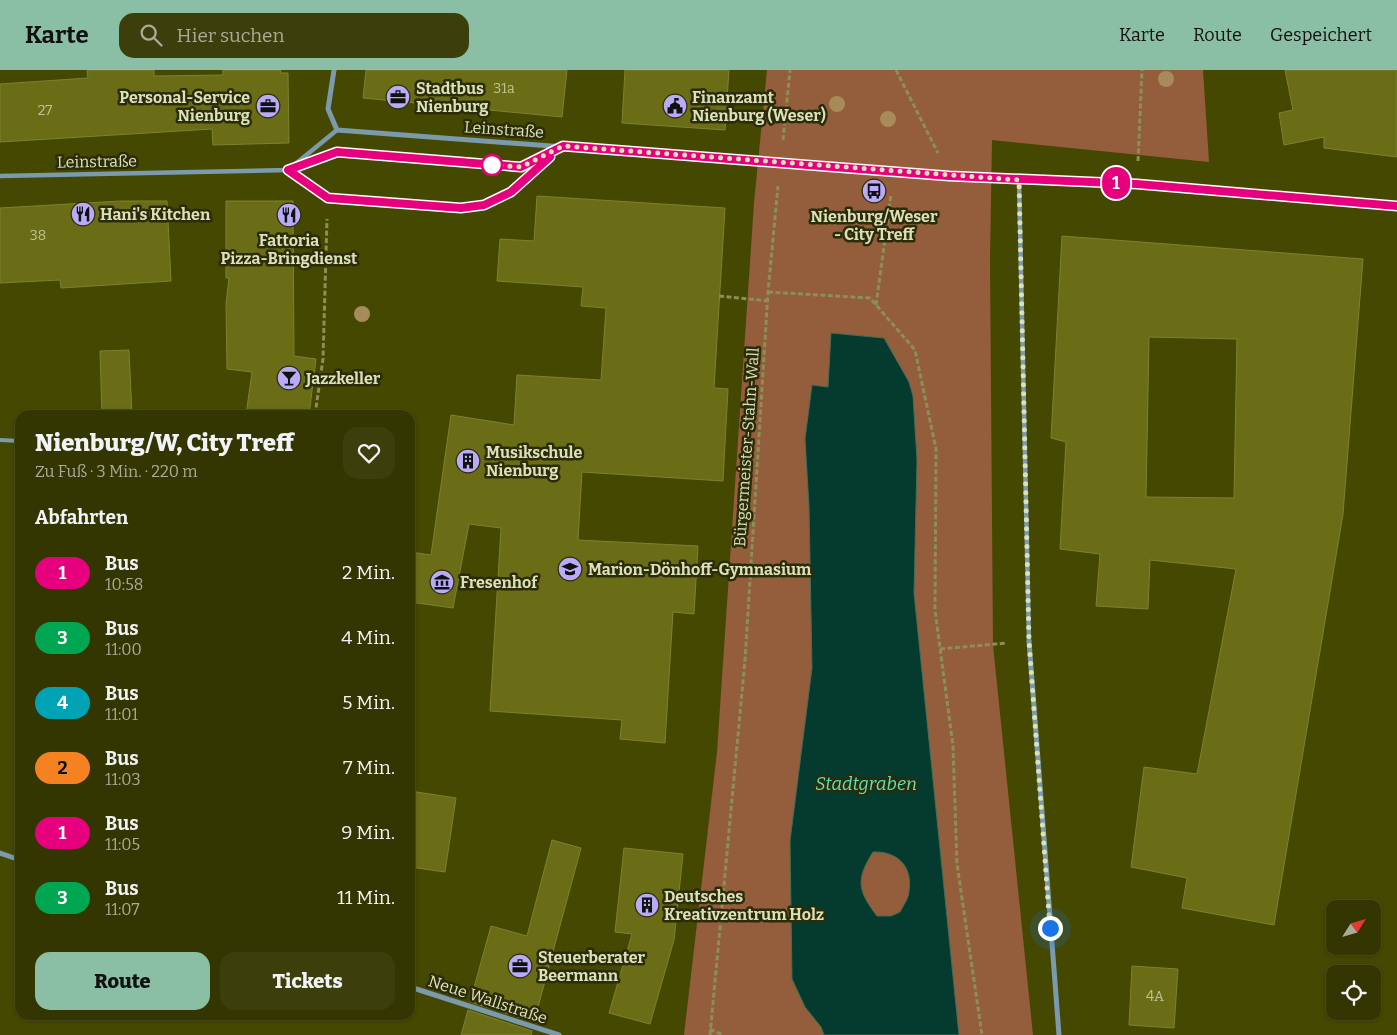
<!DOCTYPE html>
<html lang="de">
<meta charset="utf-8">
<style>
body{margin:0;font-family:Bitter,serif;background:#3c3e0b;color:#f1f3f6;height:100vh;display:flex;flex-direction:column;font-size:19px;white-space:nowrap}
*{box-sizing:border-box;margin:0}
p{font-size:16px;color:#a9ab99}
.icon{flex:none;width:28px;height:28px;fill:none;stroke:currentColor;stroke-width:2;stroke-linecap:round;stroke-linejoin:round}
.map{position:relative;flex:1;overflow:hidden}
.side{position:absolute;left:15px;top:340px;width:400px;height:610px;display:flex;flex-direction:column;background:#343601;border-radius:15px;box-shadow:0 1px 4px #0004,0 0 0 1px #4e5023}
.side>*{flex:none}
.badge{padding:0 10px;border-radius:16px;font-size:18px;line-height:32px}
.needle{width:32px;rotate:53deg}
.buttons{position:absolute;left:1326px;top:830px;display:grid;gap:10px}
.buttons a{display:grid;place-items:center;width:55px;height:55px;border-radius:10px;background:#343601;box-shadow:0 1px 4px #0004,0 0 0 1px #4e5023;font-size:25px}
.you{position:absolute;width:25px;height:25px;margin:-12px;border:4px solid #fff;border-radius:50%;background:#1a73e8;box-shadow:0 0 0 8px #1a73e833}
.map>.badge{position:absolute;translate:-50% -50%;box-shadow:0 0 0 2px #fff}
h2{padding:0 20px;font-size:19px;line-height:45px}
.round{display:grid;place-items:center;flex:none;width:52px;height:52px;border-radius:15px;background:#3c3e0b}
.head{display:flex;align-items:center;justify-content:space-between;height:85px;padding:0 20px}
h1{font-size:24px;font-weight:800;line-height:38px}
.primary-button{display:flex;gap:10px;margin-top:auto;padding:10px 20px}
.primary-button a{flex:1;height:58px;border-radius:15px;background:#8abfa5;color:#111;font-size:20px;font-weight:800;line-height:58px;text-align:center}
.primary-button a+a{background:#3c3e0b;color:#f1f3f6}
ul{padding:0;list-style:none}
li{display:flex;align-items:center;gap:15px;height:65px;padding:0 20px}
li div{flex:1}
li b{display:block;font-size:19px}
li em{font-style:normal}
li .badge{min-width:55px;font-weight:700;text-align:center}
header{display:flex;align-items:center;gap:30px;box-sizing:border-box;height:70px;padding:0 25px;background:#8abfa5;color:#111}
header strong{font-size:24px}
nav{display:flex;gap:28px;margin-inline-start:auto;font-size:18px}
.search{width:350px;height:45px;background:#3c3e0b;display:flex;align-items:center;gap:12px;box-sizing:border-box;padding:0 18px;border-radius:15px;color:#a9ab99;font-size:19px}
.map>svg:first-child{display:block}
</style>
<header>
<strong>Karte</strong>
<div class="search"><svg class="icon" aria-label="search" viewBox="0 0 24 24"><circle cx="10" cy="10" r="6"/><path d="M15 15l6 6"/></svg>Hier suchen</div>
<nav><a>Karte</a><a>Route</a><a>Gespeichert</a></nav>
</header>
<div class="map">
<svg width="1397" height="965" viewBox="0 0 1397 965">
<rect width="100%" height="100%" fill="#454801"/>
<path fill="#945d3b" d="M767 0H1203L1209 92 992 70 990 190 993 575 1033 965H684L717 682 754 133Z"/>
<path fill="#043b2e" stroke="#456d58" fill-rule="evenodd" d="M831 263 884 268 909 312 913 326 917 390 914 523 959 965H824L821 957 805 937 792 909 790 771 812 598 809 436 805 369 812 315 828 317ZM873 782C897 781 913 796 909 821 909 828 903 836 900 842L891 846H877C857 820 856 809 873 782Z"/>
<path fill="#6a6d16" stroke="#7e8230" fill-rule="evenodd" d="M87 0H154V6L223 5V0H281L280 3H288L289 73 213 75 212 59 0 72V14L88 8Z
M366 0H567L562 47 363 28Z
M625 0H729L725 60 622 53Z
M1285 0H1397V87L1324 78V67L1284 75 1279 43 1293 40Z
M537 126 725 138 714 318 728 319 723 411 582 402 578 470 698 476 694 544 673 542 665 673 620 669 622 650 490 641 501 458 469 454 453 538 410 532V482L431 485 451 345 514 355 517 305 601 310 606 238 581 236 583 217 497 211 500 169 534 171Z
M121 131H167L171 211 61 218 60 210 0 213V138Z
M226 131H293L294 286 316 289 309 345H246L252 302 227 299 226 234 229 208H226Z
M1062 166 1363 189 1343 444 1274 855 1182 838 1187 808 1131 797 1144 697 1197 704 1236 499 1150 490 1148 539 1096 536 1100 484 1060 479 1066 372 1051 368ZM1149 267 1237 269 1234 428 1146 427Z
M129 280 132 345H102L100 281Z
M410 721 456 728 445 802 410 797Z
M552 770 581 778 534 952 470 932 491 856 527 866Z
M624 778 683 784 674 870 650 954 609 943 632 864 615 862Z
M1132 896 1178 899 1174 958 1129 955Z
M468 940 532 961 531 965H461Z"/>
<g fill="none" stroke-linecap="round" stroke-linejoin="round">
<path stroke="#8c8f56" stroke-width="3" stroke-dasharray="5 2.5" stroke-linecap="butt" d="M896 0 938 83
M783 70 790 0
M1138 91 1142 0
M768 222 870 228 915 280 936 379 935 540 953 676 957 794 982 965
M719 226 768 231
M876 235 891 124
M315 345 323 289 327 149
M940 579 1007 573
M710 959 723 965
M710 965 745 590 768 222 778 116"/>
<path stroke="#7b9bac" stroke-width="4" d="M291 98 337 82 521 97 556 79
M288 100 328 128 461 138 484 135 511 122 561 77
M0 370 20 371"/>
<path stroke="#7b9bac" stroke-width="4.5" d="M0 106 288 100 337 60
M1019 110 1029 571"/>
<path stroke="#7b9bac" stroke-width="5" d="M334 0 328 39 337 60 949 106 1137 114 1397 136
M1029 571 1059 965
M0 783 20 790
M410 917 559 965"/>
</g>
<g fill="#a78b5a">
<circle cx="1166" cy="9" r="8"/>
<circle cx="837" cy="34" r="8"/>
<circle cx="888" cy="49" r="8"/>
<circle cx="362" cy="244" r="8"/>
</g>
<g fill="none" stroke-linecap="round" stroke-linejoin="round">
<g stroke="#fff" stroke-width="11">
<path id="line" d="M550 87 511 122 484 135 461 138 328 128 288 100 337 82 521 97 563 76 949 106 1137 114 1397 136"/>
</g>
<use href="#line" stroke="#e6007e" stroke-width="8"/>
<path stroke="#dde1b9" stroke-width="5" stroke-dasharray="0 9" d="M492 95 521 97 563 76 1019 110 1029 571 1050 858"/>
</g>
<defs>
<g id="office-disc" transform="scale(1.25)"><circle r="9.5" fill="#b9abf7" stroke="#2b2c09"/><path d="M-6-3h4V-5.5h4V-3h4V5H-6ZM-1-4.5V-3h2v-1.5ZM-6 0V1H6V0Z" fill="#111"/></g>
<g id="civic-disc" transform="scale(1.25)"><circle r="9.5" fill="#b9abf7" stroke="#2b2c09"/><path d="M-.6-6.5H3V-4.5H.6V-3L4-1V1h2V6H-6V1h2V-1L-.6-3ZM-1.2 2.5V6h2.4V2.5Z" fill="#111"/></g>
<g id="bus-disc" transform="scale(1.25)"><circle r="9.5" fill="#b9abf7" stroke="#2b2c09"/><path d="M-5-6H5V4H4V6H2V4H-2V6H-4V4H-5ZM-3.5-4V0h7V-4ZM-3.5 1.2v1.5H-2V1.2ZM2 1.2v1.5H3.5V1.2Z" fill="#111"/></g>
<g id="restaurant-disc" transform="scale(1.25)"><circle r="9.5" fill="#b9abf7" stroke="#2b2c09"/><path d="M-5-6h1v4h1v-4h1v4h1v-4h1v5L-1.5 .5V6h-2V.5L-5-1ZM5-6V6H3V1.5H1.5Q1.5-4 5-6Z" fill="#111"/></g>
<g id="bar-disc" transform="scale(1.25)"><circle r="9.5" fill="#b9abf7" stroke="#2b2c09"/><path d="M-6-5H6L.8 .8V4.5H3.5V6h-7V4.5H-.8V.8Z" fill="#111"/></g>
<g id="building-disc" transform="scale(1.25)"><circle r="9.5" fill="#b9abf7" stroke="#2b2c09"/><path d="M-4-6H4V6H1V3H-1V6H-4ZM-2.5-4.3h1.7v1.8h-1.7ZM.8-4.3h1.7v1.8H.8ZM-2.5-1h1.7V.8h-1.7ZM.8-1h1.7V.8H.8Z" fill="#111"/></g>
<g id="school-disc" transform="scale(1.25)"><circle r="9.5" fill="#b9abf7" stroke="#2b2c09"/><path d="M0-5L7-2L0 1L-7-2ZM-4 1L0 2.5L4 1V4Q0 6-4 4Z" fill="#111"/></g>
<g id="museum-disc" transform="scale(1.25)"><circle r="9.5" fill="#b9abf7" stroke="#2b2c09"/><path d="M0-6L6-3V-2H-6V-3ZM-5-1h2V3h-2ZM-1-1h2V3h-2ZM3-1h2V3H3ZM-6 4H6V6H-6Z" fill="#111"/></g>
</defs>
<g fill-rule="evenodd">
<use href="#office-disc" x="398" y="27"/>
<use href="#office-disc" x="268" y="36"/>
<use href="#civic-disc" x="675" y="36"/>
<use href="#bus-disc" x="874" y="121"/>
<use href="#restaurant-disc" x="83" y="144"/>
<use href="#restaurant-disc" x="289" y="145"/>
<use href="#bar-disc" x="289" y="308"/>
<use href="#building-disc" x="468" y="391"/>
<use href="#school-disc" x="570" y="499"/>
<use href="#museum-disc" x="442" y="512"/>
<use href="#building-disc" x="647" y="835"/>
<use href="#office-disc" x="520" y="896"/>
</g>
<circle fill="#fff" stroke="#e6007e" stroke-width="2.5" cx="492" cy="95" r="10"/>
<g text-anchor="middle" stroke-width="5" stroke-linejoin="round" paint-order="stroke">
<g font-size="14" fill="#c0c490">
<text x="504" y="23">31a</text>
<text x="45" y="45">27</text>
<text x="38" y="170">38</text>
<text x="1155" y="931">4A</text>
</g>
<g font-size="16" font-weight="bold" fill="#dde1b9" stroke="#2b2c09" text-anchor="start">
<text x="416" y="24">Stadtbus<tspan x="416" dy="18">Nienburg</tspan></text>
<text x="250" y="33" text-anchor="end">Personal-Service<tspan x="250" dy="18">Nienburg</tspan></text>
<text x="692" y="33">Finanzamt<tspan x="692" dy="18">Nienburg (Weser)</tspan></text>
<text x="100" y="150">Hani's Kitchen</text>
<text x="874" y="152" text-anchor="middle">Nienburg/Weser<tspan x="874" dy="18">- City Treff</tspan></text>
<text x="289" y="176" text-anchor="middle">Fattoria<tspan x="289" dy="18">Pizza-Bringdienst</tspan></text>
<text x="306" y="314">Jazzkeller</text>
<text x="486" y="388">Musikschule<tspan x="486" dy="18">Nienburg</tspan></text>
<text x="588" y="505">Marion-Dönhoff-Gymnasium</text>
<text x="460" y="518">Fresenhof</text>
<text x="664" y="832">Deutsches<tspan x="664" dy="18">Kreativzentrum Holz</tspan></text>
<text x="538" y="893">Steuerberater<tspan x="538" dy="18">Beermann</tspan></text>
</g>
<g font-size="16" fill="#dde1b9" stroke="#2b2c09">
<text transform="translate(504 59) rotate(4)" y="6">Leinstraße</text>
<text transform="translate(97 91) rotate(-1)" y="6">Leinstraße</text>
<text transform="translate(746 377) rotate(-86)" y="6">Bürgermeister-Stahn-Wall</text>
<text transform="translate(488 929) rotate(18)" y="6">Neue Wallstraße</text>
</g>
<g font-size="18" font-style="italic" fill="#60e2bf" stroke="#2b2c09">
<text x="866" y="720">Stadtgraben</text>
</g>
</g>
</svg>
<div class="buttons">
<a><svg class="needle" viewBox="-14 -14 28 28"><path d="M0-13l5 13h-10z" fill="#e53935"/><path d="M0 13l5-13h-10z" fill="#a9ab99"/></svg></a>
<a><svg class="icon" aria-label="locate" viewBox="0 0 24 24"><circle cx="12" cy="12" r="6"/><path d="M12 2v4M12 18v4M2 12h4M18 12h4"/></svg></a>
</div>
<div class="you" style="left:1050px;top:858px"></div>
<b class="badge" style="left:1116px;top:113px;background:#e6007e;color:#fff">1</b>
<section class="side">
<div class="head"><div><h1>Nienburg/W, City Treff</h1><p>Zu Fuß · 3 Min. · 220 m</p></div><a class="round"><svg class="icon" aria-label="heart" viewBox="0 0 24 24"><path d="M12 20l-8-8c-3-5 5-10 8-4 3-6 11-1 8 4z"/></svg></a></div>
<h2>Abfahrten</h2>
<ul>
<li><span class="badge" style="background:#e6007e;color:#fff">1</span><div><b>Bus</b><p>10:58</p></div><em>2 Min.</em></li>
<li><span class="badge" style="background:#00a651;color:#fff">3</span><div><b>Bus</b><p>11:00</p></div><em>4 Min.</em></li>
<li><span class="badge" style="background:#00a3b4;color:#fff">4</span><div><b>Bus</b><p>11:01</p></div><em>5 Min.</em></li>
<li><span class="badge" style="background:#f58220;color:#111">2</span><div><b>Bus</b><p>11:03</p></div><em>7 Min.</em></li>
<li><span class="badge" style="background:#e6007e;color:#fff">1</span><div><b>Bus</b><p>11:05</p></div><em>9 Min.</em></li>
<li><span class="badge" style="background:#00a651;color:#fff">3</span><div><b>Bus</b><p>11:07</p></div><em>11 Min.</em></li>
</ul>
<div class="primary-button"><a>Route</a><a>Tickets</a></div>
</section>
</div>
